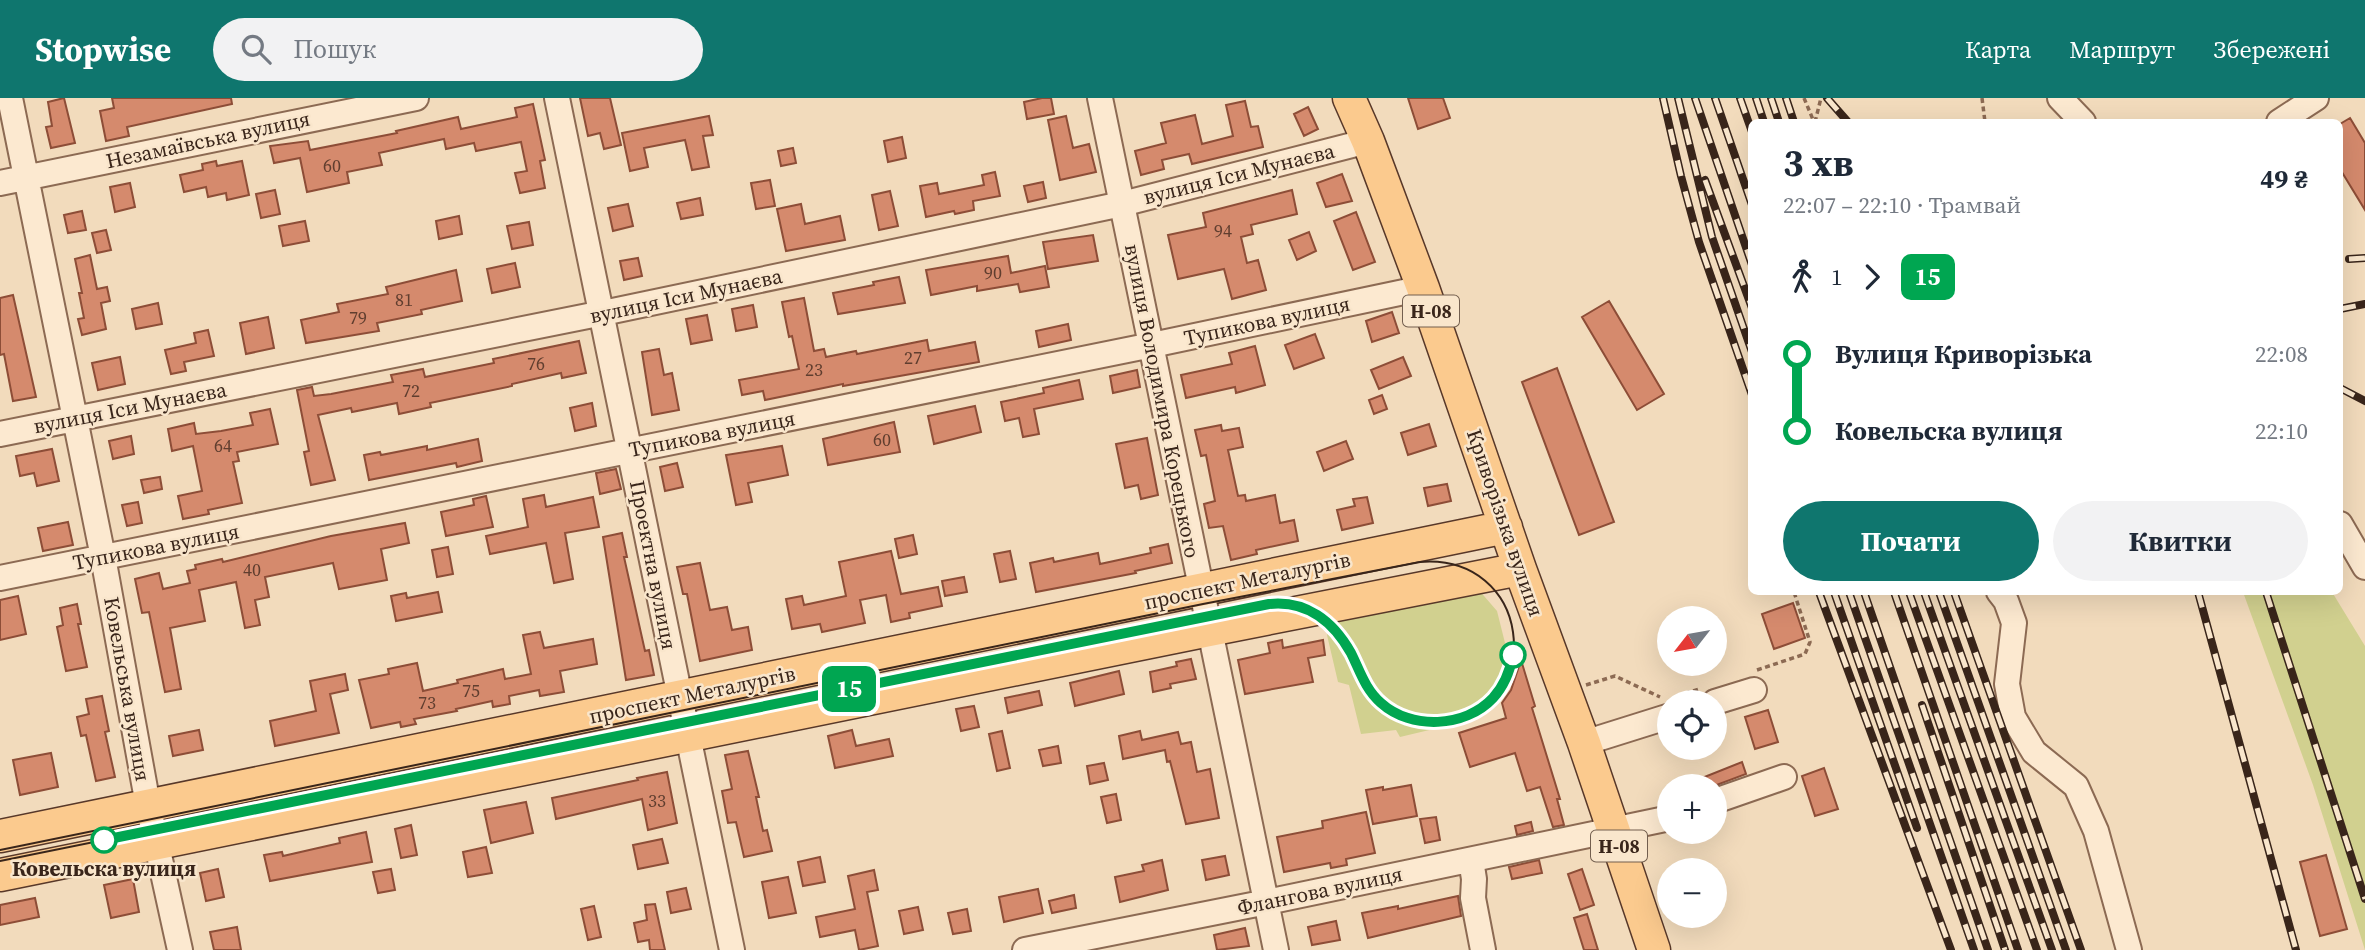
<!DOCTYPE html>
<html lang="uk">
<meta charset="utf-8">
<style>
body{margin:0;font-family:"Source Serif 4",serif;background:#f2f2f3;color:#1f2937;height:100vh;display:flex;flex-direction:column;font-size:26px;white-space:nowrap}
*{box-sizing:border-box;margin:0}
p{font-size:23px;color:#747a83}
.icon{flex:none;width:38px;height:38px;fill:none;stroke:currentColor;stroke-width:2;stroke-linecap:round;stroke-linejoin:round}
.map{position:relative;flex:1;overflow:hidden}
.panel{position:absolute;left:1748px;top:21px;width:595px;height:476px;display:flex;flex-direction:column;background:#fff;border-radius:10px;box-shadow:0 7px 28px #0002}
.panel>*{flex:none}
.badge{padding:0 14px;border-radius:10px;font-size:24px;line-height:46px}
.needle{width:46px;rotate:239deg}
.tools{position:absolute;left:1657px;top:508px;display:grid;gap:14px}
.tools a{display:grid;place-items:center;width:70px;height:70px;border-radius:50%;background:#fff;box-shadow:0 7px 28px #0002;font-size:35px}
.map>.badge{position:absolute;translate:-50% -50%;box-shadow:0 0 0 4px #fff}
.legs{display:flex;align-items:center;gap:10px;height:77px;padding:0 35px;font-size:23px}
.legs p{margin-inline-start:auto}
.headline{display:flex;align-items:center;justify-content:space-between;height:119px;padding:0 35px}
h1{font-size:38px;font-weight:700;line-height:52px}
.primary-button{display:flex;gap:14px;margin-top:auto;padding:14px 35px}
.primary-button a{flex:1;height:80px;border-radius:42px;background:#0f766e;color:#fff;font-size:28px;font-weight:700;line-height:80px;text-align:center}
.primary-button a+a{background:#f2f2f3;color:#1f2937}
ul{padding:0 35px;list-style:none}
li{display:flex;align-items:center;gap:24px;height:77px;font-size:26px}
li i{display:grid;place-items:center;width:10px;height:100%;margin:0 9px;background:currentColor}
li i::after{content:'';width:18px;height:18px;margin:-9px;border:5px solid;border-radius:50%;background:#fff}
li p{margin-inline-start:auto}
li:first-child i{background:linear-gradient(#0000 50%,currentColor 0)}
li:last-child i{background:linear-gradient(currentColor 50%,#0000 0)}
header{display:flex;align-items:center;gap:42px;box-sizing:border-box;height:98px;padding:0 35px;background:#0f766e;color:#fff}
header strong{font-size:33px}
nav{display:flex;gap:38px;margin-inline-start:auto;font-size:24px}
.search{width:490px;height:63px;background:#f2f2f3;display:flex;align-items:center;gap:18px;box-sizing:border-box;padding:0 24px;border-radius:38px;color:#747a83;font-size:26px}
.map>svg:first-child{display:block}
</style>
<header>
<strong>Stopwise</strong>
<div class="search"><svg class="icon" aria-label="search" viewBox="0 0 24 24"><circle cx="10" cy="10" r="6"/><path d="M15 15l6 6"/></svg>Пошук</div>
<nav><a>Карта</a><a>Маршрут</a><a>Збережені</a></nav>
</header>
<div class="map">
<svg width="2365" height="852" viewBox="0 0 2365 852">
<rect width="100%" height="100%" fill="#f2dbbc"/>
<path fill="#d1d08f" d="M1478 491 1497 513 1505 545 1501 576 1487 600 1467 623 1400 639 1396 632 1361 636 1349 587 1338 584 1327 537 1334 520Z
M2243 494H2332L2365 548V852L2313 687Z"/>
<path fill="#d58a6d" stroke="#8d4d37" stroke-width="2" d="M64 0 75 45 51 50 46 29 52 28 48 4Z
M112 0H231L232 6 127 29 129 38 106 43 100 13 114 10Z
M580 0H610L621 47 604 51 600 35 588 38Z
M1042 0H1051L1054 16 1027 21 1024 4Z
M1408 0H1443L1450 20 1418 31Z
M1245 3 1251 29 1258 28 1263 49 1192 66 1189 56 1162 62 1164 71 1141 77 1135 53 1166 45 1161 25 1195 17 1202 46 1233 38 1226 7Z
M533 6 545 62 540 63 545 90 520 95 515 75 527 73 521 44 476 53 474 45 446 51 444 41 379 55 382 67 347 74 349 85 307 94 300 60 274 65 270 48 308 43 310 52 397 35 396 33 458 19 461 31 517 19 515 10Z
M1308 9 1318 31 1304 38 1294 16Z
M709 18 713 37 703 38 709 69 692 72 685 42 644 50 648 69 630 73 622 35Z
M1066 18 1073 50 1089 46 1096 74 1060 82 1048 22Z
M2350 20 2365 45V112L2340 71V26Z
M902 39 906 60 888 64 884 43Z
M793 50 796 65 781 68 778 53Z
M216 63 217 68 242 63 249 97 227 102 226 95 208 99 206 89 184 94 180 77 203 72 202 66Z
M995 74 1000 98 973 103 974 112 955 116 954 113 926 119 920 88 937 85 939 96 984 87 982 77Z
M1342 76 1352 103 1326 109 1317 85Z
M770 82 775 108 756 111 751 85Z
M1043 84 1046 100 1028 104 1024 88Z
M130 85 135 109 115 114 110 89Z
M275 92 280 116 261 120 256 96Z
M1292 92 1297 116 1251 127 1253 136 1241 139 1247 165 1258 162 1266 192 1232 201 1224 171 1178 181 1168 137 1206 129 1203 115Z
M890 93 898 128 879 132 872 97Z
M700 100 703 117 681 121 677 105Z
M628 106 633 128 613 133 608 110Z
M801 106 805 126 840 118 845 142 786 153 777 111Z
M82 113 86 132 68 135 64 117Z
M1356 114 1375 164 1353 172 1334 123Z
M459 118 462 136 439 141 436 123Z
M305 123 309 143 283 148 279 128Z
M529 124 533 147 512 151 507 128Z
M106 132 111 152 97 155 92 135Z
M1309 134 1316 153 1297 162 1289 142Z
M1093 137 1098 163 1048 171 1043 144Z
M90 157 97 191 107 189 110 203 101 205 106 231 82 237 78 221 84 220 79 195H82L75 161Z
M1008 158 1011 175 1045 168 1049 189 1020 194 1018 186 977 193V188L931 197 926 172Z
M638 160 642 178 624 182 620 163Z
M515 165 520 189 492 195 487 171Z
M456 172 462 203 421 212 422 216 377 225 379 233 306 245 301 222 339 214 337 206 388 196 386 189Z
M899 179 905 205 838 216 833 195 874 187 873 184Z
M13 197 36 299 13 303 4 256 0 257V200Z
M804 200 814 253 824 251 826 259 856 253 857 256 927 242 929 253 975 244 979 264 843 288V286L765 302 763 293 742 297 739 282 799 271 792 238 789 239 782 204Z
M1609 203 1664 296 1637 312 1582 219Z
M158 205 162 226 136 231 132 211Z
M753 207 757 229 736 233 732 211Z
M1392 214 1399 235 1372 244 1366 223Z
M707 217 712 242 691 246 686 221Z
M268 219 274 250 246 256 240 225Z
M1068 226 1071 242 1039 249 1036 233Z
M208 232 214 258 184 264 186 273 171 276 165 252 196 245 194 235Z
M1315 236 1324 260 1294 271 1285 247Z
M579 243 586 275 562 280 561 275 512 286V288L430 305 431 309 399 316 397 305 352 314 351 310 318 317 335 382 311 387 304 354 309 353 297 292 312 289 314 298 331 296 393 284 391 277 423 271 425 279 494 265 493 261Z
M1255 248 1265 287 1236 295 1235 289 1186 300 1181 277 1232 266 1229 255Z
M659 251 664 277 672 275 679 312 652 317 642 254Z
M120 259 125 286 98 292 92 265Z
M1403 259 1411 278 1379 291 1371 272Z
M1557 270 1614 424 1579 437 1522 284Z
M1137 272 1140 289 1113 295 1110 278Z
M1079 282 1083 301 1034 311 1039 336 1023 339 1019 320 1005 323 1001 304 1044 295 1043 290Z
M1382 297 1387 311 1374 316 1369 302Z
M592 305 596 328 575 333 570 310Z
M975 308 981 334 934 346 928 318Z
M270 311 278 346 237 354 239 363 233 364 242 405 208 412 209 416 183 421 178 398 202 393 193 348 172 353 168 331 194 325 196 336 221 333 253 327 250 315Z
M894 324 900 354 828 367 823 341Z
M1429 326 1436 348 1408 357 1401 335Z
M1221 327 1222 333 1239 330 1243 349 1228 352 1238 398 1245 397 1246 403 1275 397 1280 425 1294 422 1298 443 1256 452 1257 456 1231 462 1223 428 1209 430 1204 406 1215 403 1206 357 1201 358 1195 332Z
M131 338 134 356 113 361 109 343Z
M1147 340 1158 397 1141 401 1138 387 1125 390 1116 346Z
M478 341 482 363 457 369 456 365 369 382 364 357 380 354 381 357 427 348V352Z
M1346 343 1353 361 1324 373 1317 354Z
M782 348 788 377 748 385 752 404 736 407 726 357Z
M52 351 59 383 37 388 34 375 20 378 16 358Z
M677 365 683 389 665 393 660 369Z
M616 371 621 391 600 396 596 375Z
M160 379 162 391 144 395 141 382Z
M1447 386 1451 403 1428 408 1424 390Z
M544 397 546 409 593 399 599 429 565 435 573 481 554 485 546 445 490 456 486 438 528 429 523 401Z
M486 398 493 429 446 438 441 414 474 407 473 401Z
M1367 399 1373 425 1342 432 1337 412 1355 408 1353 401Z
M138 404 142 425 127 428 122 407Z
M68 424 73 447 43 453 38 430Z
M405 425 409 445 381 451 387 482 339 491 333 465 265 479 269 499 255 502 260 527 245 530 236 484 199 492 205 523 170 530 181 591 165 594 149 514 142 515 135 481 159 475 163 491 190 485 187 473 196 471 195 467 222 461 223 464 331 438Z
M622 435 627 459H624L645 553 649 552 654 577 626 582 603 439Z
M913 437 917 456 899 460 895 441Z
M1168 446 1172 465 1135 473 1136 475 1036 494 1030 465 1053 460 1054 464 1098 455 1100 466 1151 455 1150 450Z
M448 449 453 476 437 479 432 452Z
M891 453 901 496 938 489 942 508 909 515 910 520 891 524 886 497 860 502 865 525 822 534 820 526 792 531 786 501 802 498 804 507 846 498 839 464Z
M1010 453 1016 481 1000 484 994 456Z
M700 465 710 512 727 509 732 532 748 529 752 552 700 563 687 496H683L677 469Z
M964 479 967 494 945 498 942 483Z
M438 494 442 514 396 523 391 498 406 495 407 500Z
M18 498 26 536 0 542V502Z
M1793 505 1805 540 1774 551 1762 516Z
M77 506 81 526H78L87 569 66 573 57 529 63 527 60 510Z
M540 534 544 550 593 541 597 566 560 573 564 594 540 598 539 592 509 598 510 606 493 609 492 603 456 611 457 613 414 621 416 626 401 629 400 624 371 630 359 582 389 576 388 571 417 565 423 593 458 585 457 582 503 571 505 581 531 576 523 537Z
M1282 542 1283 550 1323 542 1325 557 1308 560 1313 584 1245 596 1238 562 1270 555 1268 545Z
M1191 561 1196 581 1170 586 1171 590 1153 594 1150 574 1177 568 1176 564Z
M1521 562 1535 608 1532 610 1560 701H1557L1564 727 1553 729 1540 689 1527 693 1515 655 1470 669 1459 635 1506 620 1502 605 1511 592Z
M1119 573 1124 596 1075 608 1070 585Z
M345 576 348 592 330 596 339 635 275 648 270 623 316 613 310 583Z
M1039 593 1042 607 1008 615 1005 600Z
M102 598 109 633 105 634 115 679 96 683 86 637 81 638 77 619 89 616 86 601Z
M974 608 979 629 961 633 956 611Z
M1768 612 1778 644 1755 651 1745 619Z
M199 632 203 652 173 658 169 638Z
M852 632 856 648 889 641 893 658 835 670 828 638Z
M1002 633 1010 670 997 673 989 636Z
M1140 633 1142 642 1178 634 1181 646 1191 644 1197 674 1210 671 1219 720 1186 726 1170 663 1167 664 1165 652 1123 661 1119 638Z
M1058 648 1061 665 1043 668 1039 652Z
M748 653 759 699H756L763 733 767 732 772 753 744 759 736 724 728 725 722 693 732 691 725 657Z
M51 655 58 689 20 697 13 662Z
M1742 664 1746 676 1714 688H1682Z
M1104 665 1108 682 1090 686 1087 668Z
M1824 670 1838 711 1815 718 1802 678Z
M667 674 677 725 648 732 642 701 556 721 552 700 638 682 637 680Z
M1411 687 1417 718 1373 726 1366 692 1383 689V692Z
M1116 696 1121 722 1107 725 1101 699Z
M526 704 533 735 491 745 484 712Z
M1366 714 1375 755 1346 761 1347 767 1331 770 1330 765 1284 774 1277 739 1323 730 1322 723Z
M1436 719 1440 742 1425 745 1420 721Z
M1531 724 1533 733 1517 737 1515 728Z
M411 727 417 757 401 760 395 731Z
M366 734 372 764 270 783 264 757 282 754 283 758 340 745 339 740Z
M662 741 668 765 638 771 633 747Z
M486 749 492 775 468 779 463 754Z
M2326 757 2347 831 2320 838 2300 764Z
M1225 758 1229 777 1206 782 1202 762Z
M820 759 825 784 803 788 798 764Z
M1162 762 1168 792 1120 804 1115 779 1144 773 1142 767Z
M1539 762 1542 775 1512 781 1509 769Z
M218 771 224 799 206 803 200 775Z
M391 771 395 792 378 795 373 774Z
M1582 771 1594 807 1580 812 1568 776Z
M874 772 878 792 867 794 878 848 859 852 855 832 820 839 816 819 855 811 848 778Z
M788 779 796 815 769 820 762 784Z
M133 781 139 814 111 820 104 787Z
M686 790 691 811 671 815 667 794Z
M1038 791 1043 815 1004 824 999 799Z
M1074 797 1076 810 1052 815 1049 803Z
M1458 798 1461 818 1368 840 1362 815 1398 808V811Z
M35 800 39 819 0 827V807Z
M655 806 658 820 665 852H650L649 842 638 844 634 825 647 822 645 807Z
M594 808 601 839 588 842 581 811Z
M918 809 923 832 904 836 899 813Z
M967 811 971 833 953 836 948 815Z
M1587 816 1598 852H1584L1574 820Z
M1336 823 1340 842 1312 847 1308 829Z
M237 829 241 852H214L210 834Z
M1245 830 1249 848 1217 852 1214 837Z"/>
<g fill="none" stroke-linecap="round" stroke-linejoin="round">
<g stroke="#8c6a53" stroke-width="28">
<path id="minor" d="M10 0 103 459 148 707 180 852
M557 0 732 852
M1100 0 1276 852
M2060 0 2083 24
M2279 24 2316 0
M0 85 416 0
M0 336 603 215 1122 106 1368 43
M2340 426 2365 469
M0 480 1152 247 1423 190
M1999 494 2006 503 2014 525 2007 586 2013 619 2034 654 2076 688 2096 733 2129 852
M1715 604 1754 592
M1584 645 1670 618
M1715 703 1784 679
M1471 762 1474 781 1473 800 1483 852
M1025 852 1267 804 1670 720"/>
</g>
<g stroke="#583829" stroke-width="35">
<path id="major" d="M1349 0 1368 43 1423 190 1520 471 1584 645 1654 852
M0 738 1506 429
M0 777 1209 532 1520 471"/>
</g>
<path stroke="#8c6a53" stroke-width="3.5" stroke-dasharray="5 3.5" stroke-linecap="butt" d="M1804 0 1814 24
M1982 0 1985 24
M1815 24 1821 0
M1757 572 1805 556 1810 544 1794 494
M1586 587 1615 578 1660 599
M1677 598 1699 591"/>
<use href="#minor" stroke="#fce9d0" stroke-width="24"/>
<use href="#major" stroke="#fbca8e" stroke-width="32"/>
<path stroke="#39251a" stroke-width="2" d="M0 752 1203 506 1420 464C1530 455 1550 607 1444 623 1340 638 1370 496 1269 506L0 763"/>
<g stroke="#39251a" stroke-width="8">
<path id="rail" d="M1663 0 1681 78 1699 144 1752 297
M1678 0 1712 139 1752 254
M1695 0 1752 167
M1715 0 1752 107
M1740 0 1752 34
M1756 0 1764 24
M1771 0 1779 24
M1786 0 1794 24
M1827 0 1848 24
M1705 82 1752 210
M2349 161 2365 160
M2340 211 2365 206
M2340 290 2365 303
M1819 494 1951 852
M1834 494 1917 730
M1849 494 1974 852
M1864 494 1988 852
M1894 494 2018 852
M1909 494 2037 852
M1924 494 2052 852
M1939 494 2066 852
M1954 494 2081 852
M2198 494 2296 852
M2266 494 2365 801
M1922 607 2005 852"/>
</g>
<use href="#rail" stroke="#f9e6cc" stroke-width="5" stroke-dasharray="16" stroke-linecap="butt"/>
</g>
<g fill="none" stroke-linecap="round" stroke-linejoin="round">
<g stroke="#fff" stroke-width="16">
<path id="line-1" d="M104 742 1269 506C1306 502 1333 523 1351 555 1360 573 1365 591 1381 605 1411 632 1465 630 1493 600 1504 588 1510 573 1513 557"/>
</g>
<use href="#line-1" stroke="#00a651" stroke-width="10"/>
</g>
<g fill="#fff" stroke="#00a651" stroke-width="3.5">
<circle cx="1513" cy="557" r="12"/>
<circle cx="104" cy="742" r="12"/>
</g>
<g text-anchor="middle" stroke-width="5" stroke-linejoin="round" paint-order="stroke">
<g font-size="18" fill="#603e2f">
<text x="332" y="74">60</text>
<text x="1223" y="139">94</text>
<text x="993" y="181">90</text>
<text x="404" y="208">81</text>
<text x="358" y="226">79</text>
<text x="913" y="266">27</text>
<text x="536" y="272">76</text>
<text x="814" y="278">23</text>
<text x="411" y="299">72</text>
<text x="882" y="348">60</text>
<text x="223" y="354">64</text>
<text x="252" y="478">40</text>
<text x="471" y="599">75</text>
<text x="427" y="611">73</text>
<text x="657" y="709">33</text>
</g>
<g fill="#f9e6cc" stroke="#735f4f" stroke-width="2">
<rect x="1403" y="197.5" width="56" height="31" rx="5"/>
<rect x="1591" y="732.5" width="56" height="31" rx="5"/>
</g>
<g font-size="19" font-weight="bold" fill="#39251a">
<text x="1431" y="220">Н-08</text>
<text x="1619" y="755">Н-08</text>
</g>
<g font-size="21" fill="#39251a" stroke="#f9e6cc">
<text transform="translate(208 42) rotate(-12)" y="7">Незамаївська вулиця</text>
<text transform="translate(1239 76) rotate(-14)" y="7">вулиця Іси Мунаєва</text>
<text transform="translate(686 198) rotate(-12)" y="7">вулиця Іси Мунаєва</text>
<text transform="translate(1267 223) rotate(-12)" y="7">Тупикова вулиця</text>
<text transform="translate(1162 303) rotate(79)" y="7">вулиця Володимира Корецького</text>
<text transform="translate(130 310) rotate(-11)" y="7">вулиця Іси Мунаєва</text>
<text transform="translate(712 336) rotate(-11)" y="7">Тупикова вулиця</text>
<text transform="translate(1505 425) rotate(71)" y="7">Криворізька вулиця</text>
<text transform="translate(156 449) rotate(-11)" y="7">Тупикова вулиця</text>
<text transform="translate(653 467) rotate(79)" y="7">Проектна вулиця</text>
<text transform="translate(1247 483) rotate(-12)" y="7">проспект Металургів</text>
<text transform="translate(127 591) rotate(80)" y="7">Ковельська вулиця</text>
<text transform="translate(692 597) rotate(-12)" y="7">проспект Металургів</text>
<text transform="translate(1320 793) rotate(-12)" y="7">Флангова вулиця</text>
</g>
<g font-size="21" font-weight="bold" fill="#39251a" stroke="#f9e6cc">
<text x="104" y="778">Ковельска вулиця</text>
</g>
</g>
</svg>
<div class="tools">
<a><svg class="needle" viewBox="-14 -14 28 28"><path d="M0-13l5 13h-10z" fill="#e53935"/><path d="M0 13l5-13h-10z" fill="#747a83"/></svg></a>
<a><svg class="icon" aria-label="locate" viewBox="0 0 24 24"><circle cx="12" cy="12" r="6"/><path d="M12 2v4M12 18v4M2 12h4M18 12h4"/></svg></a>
<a>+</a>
<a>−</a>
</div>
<b class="badge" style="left:849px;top:591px;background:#00a651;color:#fff">15</b>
<section class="panel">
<div class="headline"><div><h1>3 хв</h1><p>22:07 – 22:10 · Трамвай</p></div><b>49 ₴</b></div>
<div class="legs"><svg class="icon" aria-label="walk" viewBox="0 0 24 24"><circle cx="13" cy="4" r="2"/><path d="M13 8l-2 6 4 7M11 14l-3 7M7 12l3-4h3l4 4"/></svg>1<svg class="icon" aria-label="forward" viewBox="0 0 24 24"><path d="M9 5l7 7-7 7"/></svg><b class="badge" style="background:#00a651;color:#fff">15</b></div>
<ul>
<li><i style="color:#00a651"></i><b>Вулиця Криворізька</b><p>22:08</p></li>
<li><i style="color:#00a651"></i><b>Ковельска вулиця</b><p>22:10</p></li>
</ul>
<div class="primary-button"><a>Почати</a><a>Квитки</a></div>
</section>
</div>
